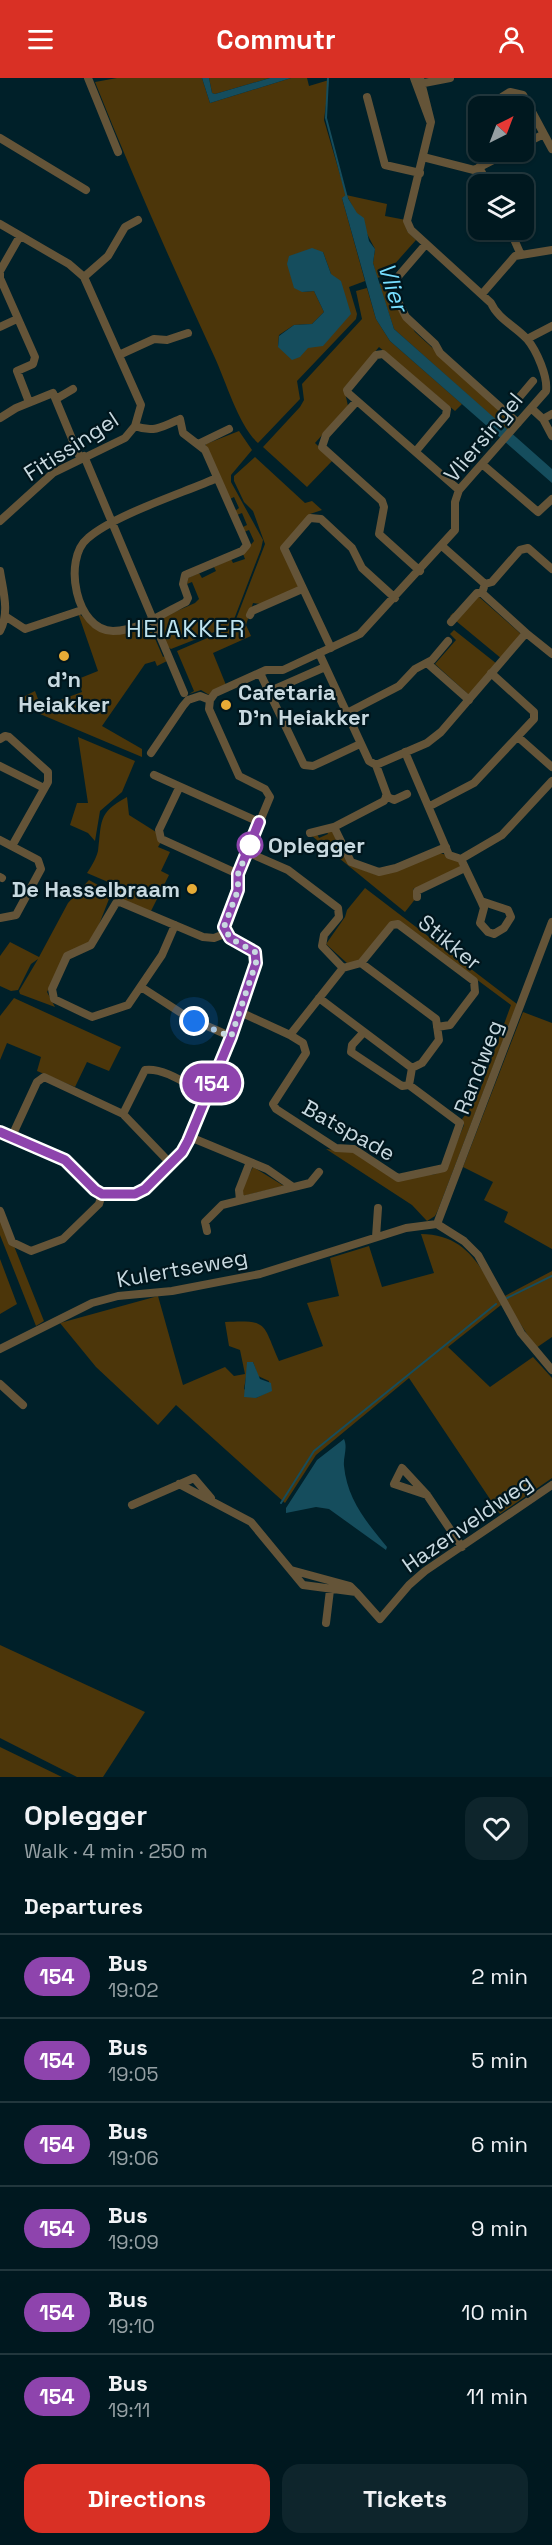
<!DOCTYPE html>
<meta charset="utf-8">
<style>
body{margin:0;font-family:"Space Grotesk",sans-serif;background:#0e252c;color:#f1f3f6;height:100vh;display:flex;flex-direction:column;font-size:22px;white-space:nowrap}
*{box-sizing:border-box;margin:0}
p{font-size:20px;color:#95a0a4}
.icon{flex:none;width:33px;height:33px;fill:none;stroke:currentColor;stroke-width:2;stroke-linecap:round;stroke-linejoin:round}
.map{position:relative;height:1699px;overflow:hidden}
.drawer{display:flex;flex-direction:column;background:#00181f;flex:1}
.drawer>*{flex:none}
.badge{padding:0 12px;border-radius:20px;font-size:21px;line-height:39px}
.needle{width:39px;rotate:42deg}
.fabs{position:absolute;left:468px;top:18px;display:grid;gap:12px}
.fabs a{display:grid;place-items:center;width:66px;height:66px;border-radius:12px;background:#00181f;box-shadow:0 2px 4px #0004,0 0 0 2px #22373d;font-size:30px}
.you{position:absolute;width:30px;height:30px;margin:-15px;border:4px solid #fff;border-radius:50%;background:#1a73e8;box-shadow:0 0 0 9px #1a73e833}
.map>.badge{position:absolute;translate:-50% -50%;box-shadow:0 0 0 3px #fff}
h2{padding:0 24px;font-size:22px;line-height:54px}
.round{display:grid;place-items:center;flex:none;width:63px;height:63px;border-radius:18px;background:#0e252c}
.headline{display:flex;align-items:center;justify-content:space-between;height:102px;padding:0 24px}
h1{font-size:28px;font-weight:700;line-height:45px}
.primary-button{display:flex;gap:12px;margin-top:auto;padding:12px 24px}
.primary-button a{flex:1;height:69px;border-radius:18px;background:#d93025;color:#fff;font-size:24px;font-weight:700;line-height:69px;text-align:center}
.primary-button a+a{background:#0e252c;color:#f1f3f6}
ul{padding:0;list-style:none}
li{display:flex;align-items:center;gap:18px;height:84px;padding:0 24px;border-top:2px solid #22373d}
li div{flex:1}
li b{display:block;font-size:22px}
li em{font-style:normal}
li .badge{min-width:66px;font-weight:700;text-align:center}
header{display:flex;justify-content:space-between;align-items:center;height:78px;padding:0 24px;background:#d93025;color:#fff;font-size:27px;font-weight:700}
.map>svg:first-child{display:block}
</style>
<header><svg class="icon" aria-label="menu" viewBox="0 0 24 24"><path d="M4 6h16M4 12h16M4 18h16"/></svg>Commutr<svg class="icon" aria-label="person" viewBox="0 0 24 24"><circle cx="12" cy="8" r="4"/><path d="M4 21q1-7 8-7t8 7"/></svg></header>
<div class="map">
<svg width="552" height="1699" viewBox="0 0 552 1699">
<rect width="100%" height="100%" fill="#002029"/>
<path fill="#4c360a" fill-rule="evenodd" d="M117 0H202L210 25 291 0H307L309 8 329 2 324 42 346 117 387 126 385 138 406 142 407 153 416 162 384 198 377 200 373 185 375 171 347 118 342 120 365 203 349 209 357 236 356 241 297 303 300 321 258 365C239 348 226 304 215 280 173 189 132 97 95 4ZM323 174 331 196 323 268H278L279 257 294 247 312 246 324 234 314 213 302 214Z
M209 0H270L215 16 212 15Z
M383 205 415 254 510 341 511 347 507 352 394 251 379 206Z
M367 210 376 241 390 263 462 326 455 333 379 269 344 310 348 328 315 365 333 382 307 409 263 369 300 329 304 322 302 306 362 241 356 213Z
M239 353 252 372 231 397V404L263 462 261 471 233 544 227 549 171 571 165 567 157 545 159 541 195 525 199 521 192 504 187 506 188 500 199 495 202 500 216 493 214 489 231 481 233 485 245 481 243 476 254 463 249 452 244 454 243 449 247 447 242 435 237 437 235 433 239 430 234 419 230 421 205 369 206 366Z
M255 379 305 425 312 423 322 432 310 436 282 469 299 509 261 526 253 525 246 547 251 558 213 575 226 607 211 618 201 612 189 616 194 613 177 573 233 549 265 466 253 433 244 424 234 403V398Z
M478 518 522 557 502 581 450 538 453 535 458 539Z
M78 535 101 553 150 549 163 579 165 578 167 583 157 588 155 583 145 586 102 648 142 671V679L40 636 17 622 35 613 41 629 82 614 78 601 98 593Z
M454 552 497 586 469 617 435 586 456 562 450 556Z
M78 659 135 683 122 714 100 733 95 763 88 755 70 747 77 725H88Z
M127 719 129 737 156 754 161 764 158 769 170 774 161 793 169 797 150 835 117 821 108 804 87 795C91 789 96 781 98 773 102 744 97 735 127 719Z
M326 752 332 753 350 787 377 797 438 774 459 782 463 790 413 811 416 820 405 834 312 758 317 756 319 760 328 756Z
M89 802 105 811 109 821 93 862 67 875 47 914 55 929 20 916 19 913 38 881 31 886 18 912 11 913 0 908V878L10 864 39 879 68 825Z
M365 810 517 926 438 1132 435 1138 427 1143 412 1127 326 1071 353 1074 395 1101 436 1096 452 1076 464 1047 462 1041 471 1029 478 1012H480L511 927 398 843 359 884 348 886 326 866 345 839 347 832Z
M14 920 121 969 109 993 87 984 75 1009 37 993 41 979 7 965 0 982V938Z
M523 934 552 945V1171L504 1144 508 1134 484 1122 493 1104 463 1089Z
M253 1089 284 1108 243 1118 242 1110Z
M0 1142 14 1168 44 1243 36 1248 0 1157Z
M421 1156C467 1156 483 1191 501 1227L448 1269 490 1309 533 1279 552 1300V1400L500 1436 409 1300 316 1377 285 1425 176 1327 158 1347 96 1289 60 1245 158 1218 183 1307 225 1289 234 1298 245 1296 240 1272 229 1268 225 1244C269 1242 262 1245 279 1283L323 1268 307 1225 339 1218 330 1180 369 1168 382 1209 434 1195ZM253 1284 258 1298 269 1303 266 1315 256 1320 244 1311 247 1293Z
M0 1181 17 1226 0 1236Z
M552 1193V1259L536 1270 503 1219Z
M0 1567 145 1634 103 1699H77L0 1660Z
M0 1669 62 1699H0Z"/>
<path fill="#154d5d" d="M202 0H209L212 15 215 16 270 0H291L210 25Z
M346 117 357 135 364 140 369 163 375 171 373 185 394 251 552 391V405L390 263 376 241 342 120Z
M312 170 323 174 331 196 341 203 351 236 323 268 308 270 300 279 292 282 278 269 279 258 294 247 312 246 324 234 314 213 302 214 294 210 287 186 289 178Z
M247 1284H253L260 1301 271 1305 272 1313 256 1320 244 1319Z
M344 1361C348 1370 343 1379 344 1388 347 1421 367 1445 387 1469L386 1472 329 1431 316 1429 286 1435V1430L317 1382Z"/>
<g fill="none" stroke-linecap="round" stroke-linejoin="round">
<path stroke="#154d5d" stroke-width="2" d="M328 0 326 40 347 120
M507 1220 552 1198
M281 1425 314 1373 496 1226"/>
<path stroke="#645438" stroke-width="8" d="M88 0 118 74
M414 0 430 43
M419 6 450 0
M367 19 385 87 420 95
M497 28 502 19 510 14 523 17 552 71
M0 60 86 112
M524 66 544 56
M423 79 474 92 509 74
M479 89 488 106
M0 146 69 186 84 199 141 327 135 348 125 360 53 395 0 443
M510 152 521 177
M20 158 0 193V200L35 279 33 286 17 293 29 324
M426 166 390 208 406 239 435 266 440 275 518 345
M84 199 108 178 125 149 138 142
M482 216 515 178 552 172
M0 249 17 241
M527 261 552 248
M119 277 154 261 167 262 188 255
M56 321 73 311
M357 323 326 357 322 369 382 423 384 429 379 456 420 493
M531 330 543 341 552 358
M506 335 533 303
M0 340 16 330 53 315 80 380
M543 341 552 336
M135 348C153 355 163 349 180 341L183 355 205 372 247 467 242 473 185 497 183 506 188 520 186 524C164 535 138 553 113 553 76 553 62 481 88 460 114 437 183 415 217 400
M198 366 229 351
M416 373 446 337 447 331 383 276 376 277 347 312 348 315 459 412
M84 378 184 615
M482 386 538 434 552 421
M442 468 485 506
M0 493C3 513 10 534 0 553
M482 515 485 506 492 504 520 472 528 470 552 491
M250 537 252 533 302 511
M5 538 25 551 82 532
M526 555 552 576
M331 570 284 470 310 440 321 441 352 470 362 490 395 520
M319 575 369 683 376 687 427 665 441 654 526 555 482 515H477L451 544
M427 585 469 622
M260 595 304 687 313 688 360 666
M268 614 325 589
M210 622 215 615 266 592H283L360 556 455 452V424L459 412 546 313C548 299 537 273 527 261 515 248 498 241 491 225L411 152 407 143 431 44 420 0
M347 635 399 608 415 591 432 582 448 563
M518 659 552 689
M0 661 5 658 9 659 48 694V704L12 768
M405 674 449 777 461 781 502 757 552 703
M376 687 387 717 384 723 334 749 351 784 379 794 396 790 446 769
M0 688 44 710
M154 697 259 744
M179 710 159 752 161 761 238 796
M386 718 394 722 407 716
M430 728 474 705 534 641V634L491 595
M310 755 334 749
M0 762 38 782 41 791 16 837 0 840
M461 781 481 823 508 832 511 839 504 850 494 856 488 854 480 845 484 830 481 823
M0 799 2 800
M417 819V813L465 790
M175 847 162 877 128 927 92 939 54 921 52 911 67 878 91 867 116 825 120 824 203 859 214 860 227 855
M361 885 392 847 398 846 474 903 475 914 450 947 437 949
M141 909 189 940 232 959
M319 920 412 990
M240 934 290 957 343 890 322 868 324 857 339 839 338 830 288 792 247 774
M363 955 352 967 351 974 402 1008 409 1007
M290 957 303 965 306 975 273 1026 276 1031 336 1070 354 1071 398 1100 444 1090 460 1045 409 1007 412 990 422 985 439 962 436 941 361 885 343 890
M123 1036 145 992C159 990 179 1000 191 1009 197 1013 198 1017 206 1020
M0 1054 65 1081 95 1112 102 1116H135L145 1111 182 1074 188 1063 232 959 257 880C252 861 222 867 225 843L238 811V796L270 719 265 711 239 698 209 631 210 622 200 618 188 622 183 628 151 675
M12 1058 37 1004 44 999 123 1036 171 1086
M190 1059 267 1091 293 1109
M240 1122 239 1112 250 1084
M0 1133 12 1164 31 1173 63 1161 99 1126 102 1116
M437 1146 552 844
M437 1146 464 1163 478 1177 521 1255 552 1292
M207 1153 205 1144 222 1127 310 1105 319 1094
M376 1159 378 1130
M0 1271 92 1225 118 1218 172 1213 260 1196 406 1150 437 1146
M0 1306 23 1327
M179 1406 251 1444 303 1507 356 1514 380 1541 409 1507 425 1493 552 1407
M427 1417 394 1406 402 1390 427 1417 462 1469
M132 1427 194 1400 211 1420
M291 1492 350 1508 356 1514
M326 1545 330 1512"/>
</g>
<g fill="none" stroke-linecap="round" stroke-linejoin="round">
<g stroke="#fff" stroke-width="14">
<path id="line" d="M0 1054 65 1082 95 1112 102 1116H135L145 1111 182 1074 188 1063 231 959 256 885 255 874 230 860 224 849 238 812V796L259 744"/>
</g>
<use href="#line" stroke="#8e44ad" stroke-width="9"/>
<path stroke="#c8d9e0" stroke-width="6" stroke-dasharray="0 10.8" d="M194 943 231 959 256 885 255 874 230 860 224 849 238 812V796L250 767"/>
</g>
<g fill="#e7ac36" stroke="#00161d" stroke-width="2">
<circle cx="64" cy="578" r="6"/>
<circle cx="226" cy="627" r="6"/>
<circle cx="192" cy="811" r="6"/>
</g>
<circle fill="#fff" stroke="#8e44ad" stroke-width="3" cx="250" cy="767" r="12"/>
<g text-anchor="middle" stroke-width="4.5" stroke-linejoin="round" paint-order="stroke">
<g font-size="22" fill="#c8d9e0" stroke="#00161d">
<text transform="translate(483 359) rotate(-50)" y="8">Vliersingel</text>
<text transform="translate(71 368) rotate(-33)" y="8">Fitissingel</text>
<text transform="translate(450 864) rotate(39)" y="8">Stikker</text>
<text transform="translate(478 989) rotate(-69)" y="8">Randweg</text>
<text transform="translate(349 1052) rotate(29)" y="8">Batspade</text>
<text transform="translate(182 1190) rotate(-10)" y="8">Kulertseweg</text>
<text transform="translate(467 1445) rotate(-35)" y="8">Hazenveldweg</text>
</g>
<g font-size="22" font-weight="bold" fill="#c8d9e0" stroke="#00161d">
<text x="64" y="609">d'n<tspan x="64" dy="25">Heiakker</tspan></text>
<text x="238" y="622" text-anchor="start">Cafetaria<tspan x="238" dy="25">D'n Heiakker</tspan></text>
<text x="180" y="819" text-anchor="end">De Hasselbraam</text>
</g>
<g font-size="22" font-weight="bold" fill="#c8d9e0" stroke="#00161d" text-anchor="start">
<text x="268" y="775">Oplegger</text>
</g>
<g font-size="24" font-style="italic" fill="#76deff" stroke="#00161d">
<text transform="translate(393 209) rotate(72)" y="8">Vlier</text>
</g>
<g font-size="24" letter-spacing="1.5" fill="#bee3ef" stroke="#00161d">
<text x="186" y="559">HEIAKKER</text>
</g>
</g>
</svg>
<div class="fabs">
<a><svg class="needle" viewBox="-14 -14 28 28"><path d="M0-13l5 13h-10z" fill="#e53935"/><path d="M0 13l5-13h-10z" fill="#95a0a4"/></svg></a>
<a><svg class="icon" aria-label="layers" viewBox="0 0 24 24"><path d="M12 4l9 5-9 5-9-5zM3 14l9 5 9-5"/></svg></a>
</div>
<div class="you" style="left:194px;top:943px"></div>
<b class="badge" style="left:212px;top:1005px;background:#8e44ad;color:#fff">154</b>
</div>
<section class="drawer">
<div class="headline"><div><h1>Oplegger</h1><p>Walk · 4 min · 250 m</p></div><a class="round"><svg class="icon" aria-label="heart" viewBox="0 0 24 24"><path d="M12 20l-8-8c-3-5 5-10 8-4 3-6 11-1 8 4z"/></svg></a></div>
<h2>Departures</h2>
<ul>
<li><span class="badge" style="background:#8e44ad;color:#fff">154</span><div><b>Bus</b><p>19:02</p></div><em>2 min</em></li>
<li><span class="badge" style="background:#8e44ad;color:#fff">154</span><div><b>Bus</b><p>19:05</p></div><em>5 min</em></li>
<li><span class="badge" style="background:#8e44ad;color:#fff">154</span><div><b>Bus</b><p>19:06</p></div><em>6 min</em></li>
<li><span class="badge" style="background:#8e44ad;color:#fff">154</span><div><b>Bus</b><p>19:09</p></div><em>9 min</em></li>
<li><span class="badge" style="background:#8e44ad;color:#fff">154</span><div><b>Bus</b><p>19:10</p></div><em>10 min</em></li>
<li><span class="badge" style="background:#8e44ad;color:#fff">154</span><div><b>Bus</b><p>19:11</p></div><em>11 min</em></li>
</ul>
<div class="primary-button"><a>Directions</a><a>Tickets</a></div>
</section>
